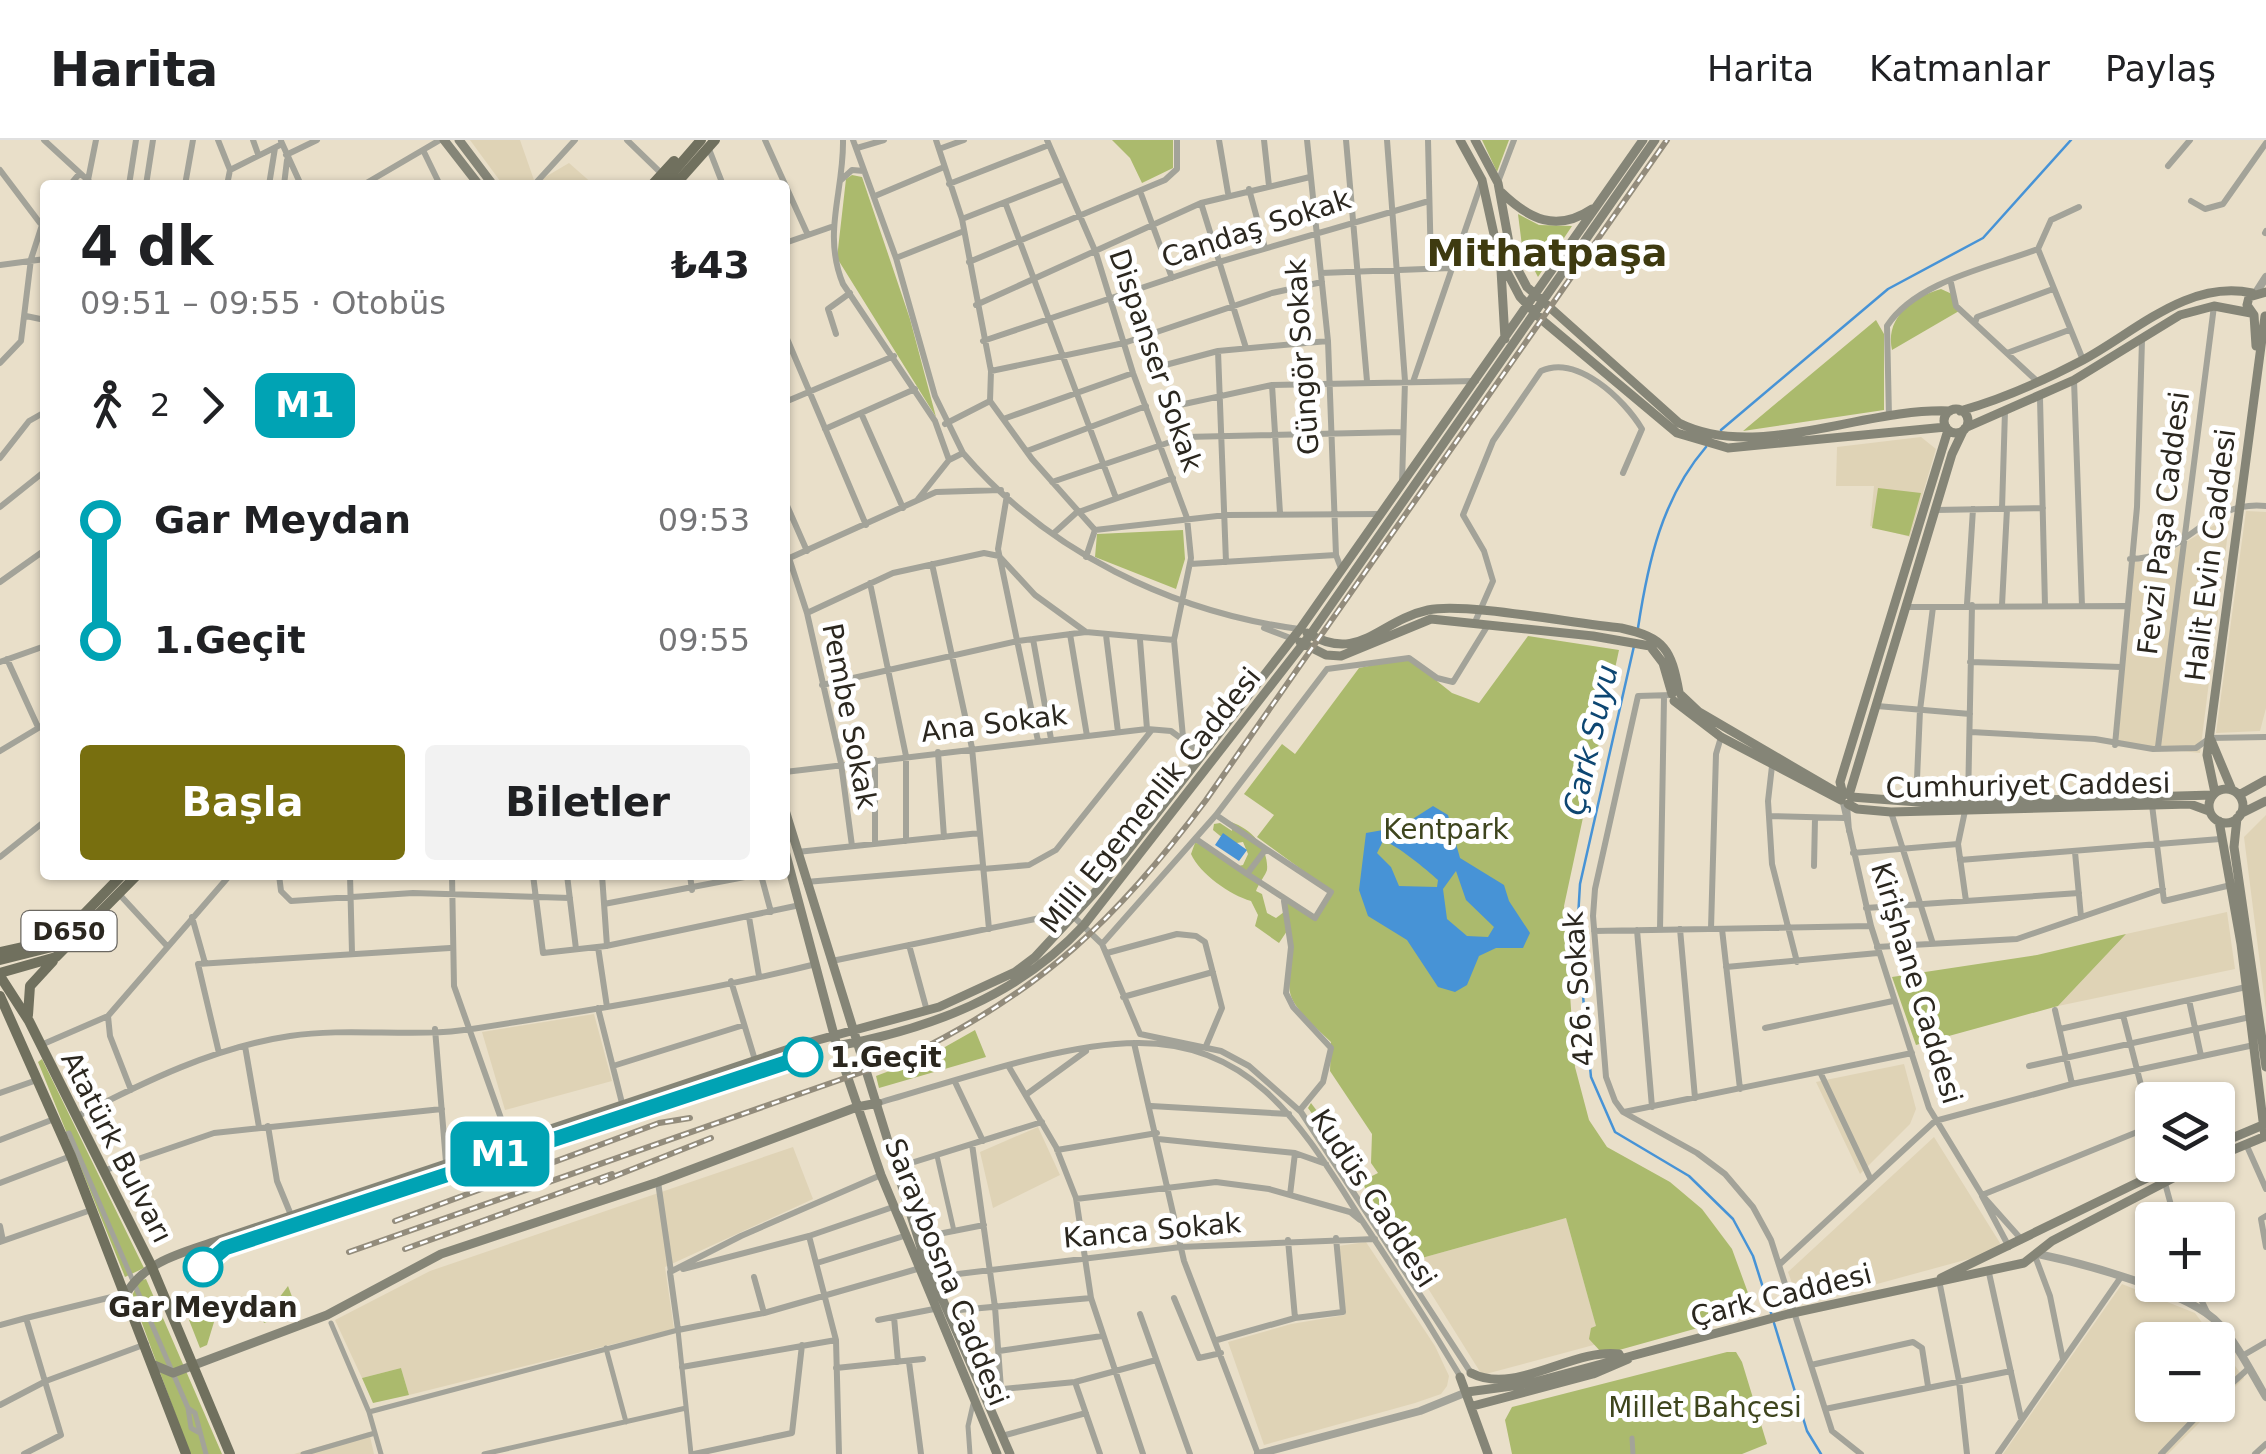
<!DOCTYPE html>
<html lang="tr">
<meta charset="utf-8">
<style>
body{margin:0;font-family:"DejaVu Sans",sans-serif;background:#f2f2f2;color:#202124;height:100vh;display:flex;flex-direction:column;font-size:38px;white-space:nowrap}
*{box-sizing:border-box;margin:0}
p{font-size:32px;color:#757577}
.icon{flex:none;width:55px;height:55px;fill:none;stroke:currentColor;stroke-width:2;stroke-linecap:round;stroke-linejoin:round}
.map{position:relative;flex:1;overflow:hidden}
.side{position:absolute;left:40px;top:40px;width:750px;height:700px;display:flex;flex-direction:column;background:#fff;border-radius:10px;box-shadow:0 2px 8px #0004}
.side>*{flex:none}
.badge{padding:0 20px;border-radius:15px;font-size:35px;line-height:65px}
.tools{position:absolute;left:2135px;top:942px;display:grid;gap:20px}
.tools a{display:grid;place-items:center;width:100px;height:100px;border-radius:10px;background:#fff;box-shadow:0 2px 8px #0004;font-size:50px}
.map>.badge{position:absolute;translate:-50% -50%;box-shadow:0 0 0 5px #fff}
.legs{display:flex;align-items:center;gap:15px;height:110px;padding:0 40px;font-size:32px}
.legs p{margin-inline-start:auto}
.headline{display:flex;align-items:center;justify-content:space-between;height:170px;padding:0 40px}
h1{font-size:55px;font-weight:600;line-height:75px}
.action{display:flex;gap:20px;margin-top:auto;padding:20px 40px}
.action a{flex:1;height:115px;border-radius:10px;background:#786f0f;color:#fff;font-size:40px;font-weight:600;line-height:115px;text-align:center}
.action a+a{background:#f2f2f2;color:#202124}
ul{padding:0 40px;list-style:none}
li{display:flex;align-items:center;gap:35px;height:120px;font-size:38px}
li i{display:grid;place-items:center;width:15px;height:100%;margin:0 12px;background:currentColor}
li i::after{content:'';width:25px;height:25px;margin:-12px;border:8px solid;border-radius:50%;background:#fff}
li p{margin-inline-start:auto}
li:first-child i{background:linear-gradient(#0000 50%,currentColor 0)}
li:last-child i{background:linear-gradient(currentColor 50%,#0000 0)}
header{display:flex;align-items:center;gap:60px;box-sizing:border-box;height:140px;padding:0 50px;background:#fff;border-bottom:2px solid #e0e0e0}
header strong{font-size:48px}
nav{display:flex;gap:55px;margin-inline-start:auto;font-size:35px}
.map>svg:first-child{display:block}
</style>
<header>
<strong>Harita</strong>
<nav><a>Harita</a><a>Katmanlar</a><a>Paylaş</a></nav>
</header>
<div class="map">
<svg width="2266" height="1314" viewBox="0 0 2266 1314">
<rect width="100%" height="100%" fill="#e9dfc9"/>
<path fill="#dfd3b6" d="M470 0H520L535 43 569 23 594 45H503Z
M1921 297 1936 309 1910 397 1870 386 1874 346H1836L1837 307Z
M2246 371 2266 372V568L2260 591 2216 593Z
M2230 376 2200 613 2118 604 2133 421 2150 423Z
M2266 675V871L2244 697Z
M2227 772 2235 829 2058 866 2126 794Z
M594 874 612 941 505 970 482 892Z
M1904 924 1916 969 1910 984 1860 1034 1816 942Z
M1038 987 1060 1035 993 1068 980 1012Z
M1934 997 2000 1103 1998 1111 1800 1165 1788 1132Z
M793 1007 813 1059 665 1127 674 1189 409 1255 401 1228 362 1238 335 1180 430 1131Z
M1566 1078 1601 1203 1482 1235 1411 1121Z
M1366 1102 1435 1206 1449 1236 1447 1246 1441 1254 1415 1263 1264 1305 1228 1202 1291 1184 1345 1175 1338 1106Z
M2122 1144 2195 1173 2215 1200H2152V1265H2217L2168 1314H2003Z
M2218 1203 2244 1238 2218 1264Z
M369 1292 374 1314H294Z"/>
<path fill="#abba6d" d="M1112 0H1173V28L1142 43 1130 18Z
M1482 0H1509L1497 32Z
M852 35 862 37 910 179 936 277 837 118 846 39Z
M1518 74 1539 85 1572 86 1538 137 1522 106Z
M1941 149 1952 154 1959 171 1892 210C1885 178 1912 157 1941 149Z
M1876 180 1884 194V270L1743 291Z
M1878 348 1921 353 1909 396 1872 388Z
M1183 390 1185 419 1176 449 1095 417 1097 394Z
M1528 496 1619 510 1564 766 1575 927 1589 980 1607 1007 1670 1042 1702 1069 1732 1109 1755 1172 1612 1212H1601L1589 1199 1591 1188 1596 1186 1566 1078 1411 1121 1362 1043 1308 968 1311 963 1350 1015 1372 1036 1378 1033 1371 1023 1372 994 1330 931 1331 902C1270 845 1296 861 1289 788L1279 803 1255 786 1258 775 1251 761C1230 755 1200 734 1191 714L1195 703 1208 704 1234 727 1243 725 1248 714 1243 702 1230 704 1213 690 1214 684 1220 683 1232 691 1231 682C1252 689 1269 709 1267 730 1266 734 1258 745 1256 751L1262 754 1267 773 1276 778 1284 772V761L1315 778 1331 751 1257 697 1274 675 1244 654 1282 604 1295 614 1359 528 1408 518 1452 553 1479 563Z
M2126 794 2058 866 1916 905 1892 837 2037 815Z
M975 890 986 917 879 948 876 936 929 916Z
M42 919 144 1128 125 1137 38 922Z
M146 1139 222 1314H190L132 1156 139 1141Z
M288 1146 297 1170 264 1183 259 1172 276 1162Z
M218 1169 207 1205 200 1208 189 1180Z
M1727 1212H1736L1742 1222 1767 1304 1742 1314H1512L1505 1280 1512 1267Z
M401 1228 409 1255 373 1263 362 1238Z"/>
<path fill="#4793d6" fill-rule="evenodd" d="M1433 666 1448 675 1460 718 1504 745 1509 761 1530 793 1523 808H1496L1479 816 1467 845 1455 852 1438 847 1407 800 1368 776 1359 750 1366 693 1400 687ZM1383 701C1396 704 1427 730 1438 740L1437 747 1399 746 1391 727 1377 713ZM1456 731 1466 760 1494 787 1488 797 1467 796 1447 779 1443 749Z
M1223 693 1247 710 1239 721 1215 705Z"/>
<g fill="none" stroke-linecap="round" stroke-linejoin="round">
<path stroke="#4793d6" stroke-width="2.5" d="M1721 290 1888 149 1983 98 2071 0
M1638 488C1648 422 1662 358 1706 307
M1634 506 1580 744 1577 795 1591 937 1615 992 1689 1036 1733 1079 1753 1116 1772 1176
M1774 1183 1807 1291 1821 1314"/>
<path stroke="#a3a399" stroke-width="5" d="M63 996 69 993 188 1268 195 1273 206 1314
M937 1016 954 1091
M331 1183 369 1272 381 1314
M606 1208 626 1282
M188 1268 191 1288 198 1292
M369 1272 678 1190 691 1314
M1632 1298 1633 1314
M303 1314 375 1293
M484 1314 686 1268
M970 1314 968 1286 973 1264"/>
<path stroke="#a3a399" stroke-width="6" d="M44 0 93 45
M218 0 230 30
M253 0 258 14
M627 0 662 34
M765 0 807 93
M843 0C844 52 822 93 843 144L935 281 949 320
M853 0 896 118 935 256 963 313
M936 0 962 79 991 231 990 261 1032 319 1095 390
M1047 0 1096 113 1133 233 1187 378 1191 418 1174 500 1183 597
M1219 0 1228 53
M1264 0 1269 46
M1307 0 1328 201 1336 415 1342 431
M1346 0 1367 241
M1387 0 1405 241 1402 343
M1428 0 1431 127
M281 1 301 45
M857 8 884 0
M709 9 723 45
M939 9 964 0
M423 10 440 45
M286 15 317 0
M2168 26 2190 0
M0 30 40 83
M88 40 96 0
M841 40 852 30 864 31
M1498 42 1514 0
M949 44 1049 5
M70 45 80 33
M129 45 136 0
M146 45 153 0
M185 45 193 0
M227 45 230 30 282 4
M269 45 275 8
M284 45 287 20
M363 45 440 0
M534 45 575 0
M1249 49 1265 108
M1140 51 1172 138
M875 56 944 27
M2191 61 2205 69 2223 64 2266 3
M1005 62 1116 358
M1201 63 1246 208
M2079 67 2051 80 2038 109 2083 220
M962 79 1064 39
M2265 93 2266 91
M785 103 831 87
M896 118 964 91
M969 122 1165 40 1177 29V0
M0 125 45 119
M1321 133 1451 128
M1951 143 1956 166 2038 242
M976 165 1201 63 1310 37
M26 176 45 180
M1975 183 1977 177 2053 149
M785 194 866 385
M836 194 828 169 850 153
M983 201 1219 122 1429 61
M1218 211 1226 422
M2007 213 2069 190
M0 223 21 201 31 119 45 76
M1154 228 1218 211 1328 201
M991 231 1124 203 1272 153 1322 142
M2074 240 2082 466
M1413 242 1482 41
M1272 245 1280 373
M2040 258 2045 466
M785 262 894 216
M1175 266 1272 245 1476 241
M861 273 903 368
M1889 277 1887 186C1916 141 1991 127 2038 109
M1006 278 1133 233
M945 284 990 261
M825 289 915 249
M1027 311 1146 266
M0 318 29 281 45 272
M1052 342 1185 297 1403 292
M1007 355 998 409 1038 601
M918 359 949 320 963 313C1048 412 1172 472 1299 489
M785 361 807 411
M0 367 45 331
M2002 369 2005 271
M1935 370 2043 368
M1054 393 1076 373 1173 338
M1086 417 1095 390 1226 375 1381 374
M789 418 807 473
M2130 419C2186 419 2206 359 2266 366
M785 420 936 352 1001 350
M932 424 972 608 989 789
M1190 424 1336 415
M0 442 45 410
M870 443 906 616V701
M1967 464 1973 369
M2002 465 2007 369
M1906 467 2125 466
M1475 482 1493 441 1484 411 1463 375 1493 301 1541 231C1577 214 1624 259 1642 289L1623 333
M1264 488 1293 499
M1070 494 1087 596
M1106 495 1118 592
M1033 499 1051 599
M1140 500 1147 589
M7 519 38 587
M0 522 45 506
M1970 522 2121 527
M822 545 1018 501 1086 492 1174 500
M1672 555 1638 556 1595 749 1593 776 1606 937 1615 961 1623 972 1697 1013 1725 1034 1753 1067 1771 1100 1832 1291 1861 1314
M1877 566 1970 574
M1971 592 2095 599 2153 609 2196 608 2210 598 2266 597
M2115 605 2137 367 2142 200
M2158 607 2214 166
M0 611 45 584
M938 612 944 697
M875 620V704
M1772 626 1768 661 1772 724 1797 822
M785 632 1147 589 1171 591 1201 613
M1916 662 1920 570 1933 467
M1968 662 1972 465
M1843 663 1871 786 1929 968 1982 1055 2022 1100
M1847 665 1849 691
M2152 665 2164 761 2231 745
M1965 671 1958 704 1966 761
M1891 672 1933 804
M1770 676 1844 678
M1196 699 1247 734 1266 709 1216 675
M852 706 841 623 807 473 893 433 984 413 999 416 1035 455 1086 492
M797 712 980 693
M2075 712 2081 777
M1853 713 1958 704
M0 717 45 681
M1960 720 2220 699
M1814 726 1815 678
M983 729 1029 725 1056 710 1151 591
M1247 734 1315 778 1331 752 1266 709
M279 735 281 751 291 761 413 753 570 758
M350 735 352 813
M452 735 454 846 509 1001
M533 735 543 813 606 806 800 765
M567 735 576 809
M602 735 607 806
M690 735 692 750
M761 735 771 772
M806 742 983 727
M119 754 167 806
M1284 761 1291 807 1286 853 1293 867 1331 908 1323 942 1300 970
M604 764 755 735
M1866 768 2079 753
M1051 773 1089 754
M192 777 205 823
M749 777 759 836
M1680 789 1695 958
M1711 789 1716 614 1721 597
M1722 789 1740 949
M1637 790 1652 967
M1660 790 1664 558
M1594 791 1871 786
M1102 804 1216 675 1327 529 1409 518 1437 538 1453 542 1488 485
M909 805 927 871
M598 807 607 867
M1877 807 2017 799 2163 749
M1107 813 1177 794 1196 796 1205 802 1222 868 1206 906
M832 821 1040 778H1075L1102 804 1140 894 1221 911 1249 926 1301 972 1471 1233
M1726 827 1878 813
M731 841 755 920
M1123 857 1213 832
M2189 860 2201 916
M598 868 622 963
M2055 870 2072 944
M2123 875 2152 988
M1765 888 1893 861
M435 889 446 1022
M2060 889 2246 847
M1134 903 1184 1121 1258 1314
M41 905 108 876
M245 906 259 987
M219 913 198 824 450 808
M613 926 744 885
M2029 926 2250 877
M1009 927 1056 1007 1076 1058 1091 1158 1143 1314
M1821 934 1871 1040
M955 942 983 1001
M131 950 110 896 108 876 230 735
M0 953 37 940
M1027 954 1086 911
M878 963C952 942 1062 903 1137 903 1258 902 1306 994 1363 1082 1397 1133 1429 1184 1460 1236
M1151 966 1289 974
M1624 972 1912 913
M78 976C144 942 215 907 290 896 350 887 413 898 472 889 587 871 704 852 816 824
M268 986 277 1041 291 1075
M1158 999 1295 1013 1326 1024
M0 1000 54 979
M972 1004 995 1167 1001 1249
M2246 1004 2266 1049
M1057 1010 1157 993
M895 1028 1042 982
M103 1031 214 993 442 969
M881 1035 741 1096 670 1132 678 1190 764 1173 917 1129
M658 1042 671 1132
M0 1043 71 1016
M2165 1043 2175 1080
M1290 1055 1295 1013
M1982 1055 2152 986
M1982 1056 2009 1107
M1076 1059 1216 1042 1269 1049 1350 1072 1360 1080
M2266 1076 2261 1079 2266 1107
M0 1086 3 1101
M809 1096 836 1200 839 1314
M918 1098 984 1085
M1288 1100 1295 1178
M0 1102 91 1070
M2035 1116 2050 1156 2063 1220
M817 1123 904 1096
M1780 1124 1935 981 2072 944 2254 905
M683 1129 809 1096 893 1067
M1989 1133 2021 1278
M754 1137 764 1173
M933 1137 1181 1107 1375 1099
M1939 1140 1959 1241 1967 1314
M2194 1145 2208 1174
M1174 1158 1199 1218 1221 1213
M2177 1158 2188 1145
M948 1171 1091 1158
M1140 1174 1190 1314
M894 1177 898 1222
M26 1178 124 1154
M878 1180 934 1169
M0 1185 26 1178 61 1295 24 1314
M1217 1200 1295 1178 1343 1172 1336 1098
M999 1211 1102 1196
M2242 1216 2266 1202
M909 1222 921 1314
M1811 1225 1913 1202 1922 1208 1928 1246
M682 1227 836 1200
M836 1228 923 1219
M1075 1242 1100 1314
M983 1251 1075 1242 1156 1220
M2218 1256 2249 1228
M0 1265 46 1241 146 1204
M1825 1269 2011 1231
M1002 1296 1086 1273
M694 1314 792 1293 802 1205
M1998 1314 2121 1137
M2161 1314 2208 1265
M2255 1314 2266 1304"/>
<path stroke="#a3a399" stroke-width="8" d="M2257 151 2266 137
M2038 1114C2081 1123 2191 1152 2219 1184 2238 1205 2251 1232 2266 1257
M1258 1314 1420 1271 1467 1252"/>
<path stroke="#858577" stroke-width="9" d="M444 0 479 45
M459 0 493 45
M1460 0 1482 40 1499 117 1520 157 1542 180 1677 293 1728 308 1946 287
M1475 0 1498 43 1512 119 1527 147 1679 283C1757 322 1866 267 1950 271
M1501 52C1529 79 1556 93 1592 69
M1501 130 1505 199
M2254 175 2256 206
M2254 175 2247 165 2249 157 2266 152
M1944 281a12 12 0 1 1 24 0a12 12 0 1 1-24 0Z
M1960 271C2003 259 2043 241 2083 220 2135 192 2189 139 2252 153
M1965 288 2074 240 2180 175 2214 166 2251 173
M1307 493C1360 524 1378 481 1428 470 1466 462 1575 484 1621 488 1665 498 1671 509 1679 552
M1300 502 1326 515 1341 516 1431 479 1593 496 1650 506 1663 523 1672 554
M1681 555 1699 572 1843 656
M1674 561 1721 597 1841 660
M2211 600 2232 650
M2209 666a17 17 0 1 1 34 0a17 17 0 1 1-34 0Z
M2215 653 2207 615 2265 176
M1843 655 1840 642 1948 290
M1849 655 1952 314 1963 291
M2239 655 2266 640
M1851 657 1932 663 2213 655
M1848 664 1857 669 1891 672 2190 664 2209 671
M785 670 924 1117 1010 1314
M2240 674 2266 661
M2237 678 2234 707 2266 927
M2219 681 2241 804 2265 997
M785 711 837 906 881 1035 997 1314
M837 906C930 889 1018 856 1084 785L1310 495 1655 0
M2218 1004 2263 985
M2218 1016 2266 996
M1941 1138 2174 1025
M126 1154C146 1120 183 1113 219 1100L807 903 939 867 1015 832 1035 817 1098 749 1300 489 1643 0
M154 1225 173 1233 327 1175 441 1114 658 1042 857 967 878 963
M1471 1233C1516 1256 1572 1208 1619 1214
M1460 1237 1488 1314
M1467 1252 1527 1244 1788 1174 2024 1123 2052 1101 2198 1025
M1473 1266 1593 1234 1628 1219"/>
<path stroke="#70705e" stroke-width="10" d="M652 45 674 21
M662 45 701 0
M675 45 715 0
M0 812 55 800
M0 820 52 807 122 735
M0 833 56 817 137 735
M0 836 29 881 151 1125 230 1314
M0 856 71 1016 186 1314
M28 875 30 846 53 821"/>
<g stroke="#938c7c" stroke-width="6">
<path id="rail" d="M600 1042 711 998
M395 1081 659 983 690 978
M405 1109 612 1034
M349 1112 908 916C1042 851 1118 778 1206 660L1667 0"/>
</g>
<use href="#rail" stroke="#fff" stroke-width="2.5" stroke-dasharray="8" stroke-linecap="butt"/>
</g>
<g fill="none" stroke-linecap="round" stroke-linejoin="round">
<g stroke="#fff" stroke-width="22">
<path id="line-1" d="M203 1127 225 1108 803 917"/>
</g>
<use href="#line-1" stroke="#00a3b4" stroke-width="15"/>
</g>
<g fill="#fff" stroke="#00a3b4" stroke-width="5">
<circle cx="803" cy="917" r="18"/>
<circle cx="203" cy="1127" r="18"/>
</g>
<g text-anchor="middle" stroke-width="10" stroke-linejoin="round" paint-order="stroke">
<rect fill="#fff" stroke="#6b6862" stroke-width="2.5" x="21.5" y="771" width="95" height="40" rx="8"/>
<g font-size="25" font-weight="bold" fill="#2b271f">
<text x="69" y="800">D650</text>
</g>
<g font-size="28" fill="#2b271f" stroke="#fff">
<text transform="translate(1256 88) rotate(-18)" y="10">Candaş Sokak</text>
<text transform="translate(1302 217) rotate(-94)" y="10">Güngör Sokak</text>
<text transform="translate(1156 220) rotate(71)" y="10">Dispanser Sokak</text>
<text transform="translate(2163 383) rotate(-83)" y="10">Fevzi Paşa Caddesi</text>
<text transform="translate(2210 415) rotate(-83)" y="10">Halit Evin Caddesi</text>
<text transform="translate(850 576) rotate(79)" y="10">Pembe Sokak</text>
<text transform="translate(994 583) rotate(-7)" y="10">Ana Sokak</text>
<text transform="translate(2028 645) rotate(-1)" y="10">Cumhuriyet Caddesi</text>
<text transform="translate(1150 660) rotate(-51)" y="10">Milli Egemenlik Caddesi</text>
<text transform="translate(1917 843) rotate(73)" y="10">Kirişhane Caddesi</text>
<text transform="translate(1578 849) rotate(-94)" y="10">426. Sokak</text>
<text transform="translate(117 1007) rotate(63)" y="10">Atatürk Bulvarı</text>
<text transform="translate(1374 1058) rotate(57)" y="10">Kudüs Caddesi</text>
<text transform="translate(1152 1090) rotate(-5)" y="10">Kanca Sokak</text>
<text transform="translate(947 1132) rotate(68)" y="10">Saraybosna Caddesi</text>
<text transform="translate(1781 1155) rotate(-14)" y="10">Çark Caddesi</text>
</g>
<g font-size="28" fill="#3e451d" stroke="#fff">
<text x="1446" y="699">Kentpark</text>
<text x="1705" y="1277">Millet Bahçesi</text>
</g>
<g font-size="28" font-weight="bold" fill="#2b271f" stroke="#fff" text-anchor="start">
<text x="830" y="927">1.Geçit</text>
<text x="203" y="1177" text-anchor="middle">Gar Meydan</text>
</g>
<g font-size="30" font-style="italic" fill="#0d4672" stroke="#fff">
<text transform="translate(1591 600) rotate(-77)" y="10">Çark Suyu</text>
</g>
<g font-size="38" font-weight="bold" fill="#3e3a10" stroke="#fff">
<text x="1547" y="126">Mithatpaşa</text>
</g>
</g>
</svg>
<div class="tools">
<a><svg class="icon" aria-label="layers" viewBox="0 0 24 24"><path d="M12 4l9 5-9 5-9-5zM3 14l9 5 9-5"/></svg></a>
<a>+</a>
<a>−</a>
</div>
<b class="badge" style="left:500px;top:1014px;background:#00a3b4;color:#fff">M1</b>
<section class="side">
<div class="headline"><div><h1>4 dk</h1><p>09:51 – 09:55 · Otobüs</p></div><b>₺43</b></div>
<div class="legs"><svg class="icon" aria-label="walk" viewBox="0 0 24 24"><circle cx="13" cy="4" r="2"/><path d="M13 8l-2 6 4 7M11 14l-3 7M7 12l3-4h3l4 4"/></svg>2<svg class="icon" aria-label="forward" viewBox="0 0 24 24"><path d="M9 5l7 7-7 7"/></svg><b class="badge" style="background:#00a3b4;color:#fff">M1</b></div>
<ul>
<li><i style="color:#00a3b4"></i><b>Gar Meydan</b><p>09:53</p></li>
<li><i style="color:#00a3b4"></i><b>1.Geçit</b><p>09:55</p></li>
</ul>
<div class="action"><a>Başla</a><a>Biletler</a></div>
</section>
</div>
